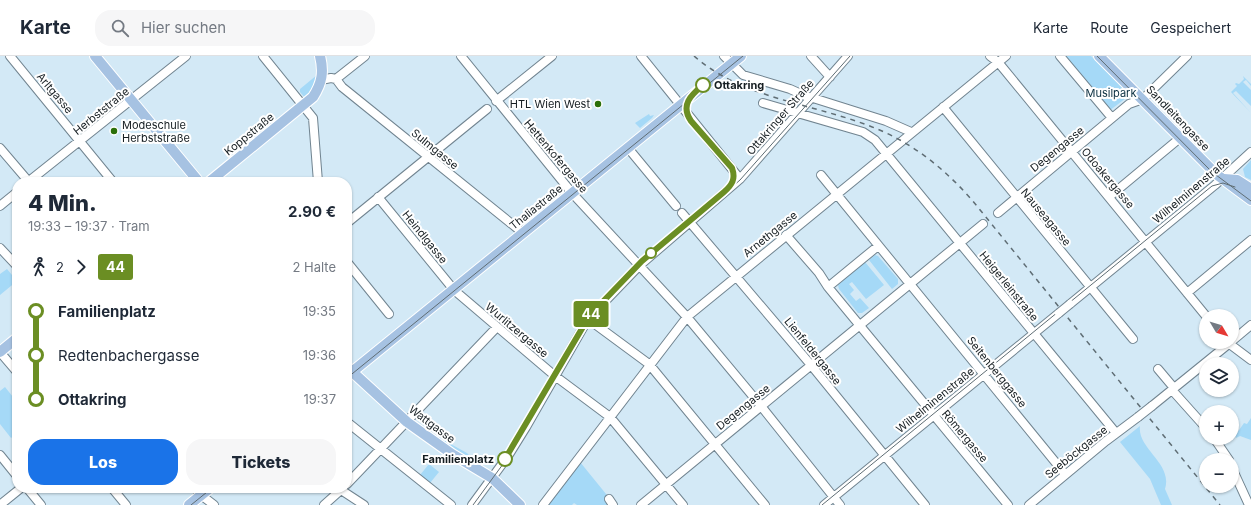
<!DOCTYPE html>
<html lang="de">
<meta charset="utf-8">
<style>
body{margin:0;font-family:Inter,sans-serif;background:#f6f6f7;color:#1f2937;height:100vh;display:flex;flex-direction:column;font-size:15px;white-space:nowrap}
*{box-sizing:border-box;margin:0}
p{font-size:13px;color:#747a83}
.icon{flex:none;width:22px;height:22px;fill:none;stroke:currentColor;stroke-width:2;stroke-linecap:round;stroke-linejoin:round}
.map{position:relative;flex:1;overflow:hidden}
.panel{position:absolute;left:12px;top:121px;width:340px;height:316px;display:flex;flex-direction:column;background:#fff;border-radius:16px;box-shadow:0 1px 3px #0004}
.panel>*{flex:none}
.badge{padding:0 8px;border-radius:3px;font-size:14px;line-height:26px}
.needle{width:26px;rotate:128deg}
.tools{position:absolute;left:1199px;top:253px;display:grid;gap:8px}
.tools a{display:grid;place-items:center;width:40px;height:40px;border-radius:50%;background:#fff;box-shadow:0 1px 3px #0004;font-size:20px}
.map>.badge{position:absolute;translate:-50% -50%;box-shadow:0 0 0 2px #fff}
.legs{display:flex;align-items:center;gap:6px;height:44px;padding:0 16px;font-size:13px}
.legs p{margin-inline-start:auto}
.summary{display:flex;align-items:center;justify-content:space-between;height:68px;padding:0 16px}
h1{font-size:22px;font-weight:800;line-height:30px}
.button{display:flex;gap:8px;margin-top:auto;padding:8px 16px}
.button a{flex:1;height:46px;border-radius:16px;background:#1a73e8;color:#fff;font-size:16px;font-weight:800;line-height:46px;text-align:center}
.button a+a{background:#f6f6f7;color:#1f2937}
ul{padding:0 16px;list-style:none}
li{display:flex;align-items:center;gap:14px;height:44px;font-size:15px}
li i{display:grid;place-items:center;width:6px;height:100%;margin:0 5px;background:currentColor}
li i::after{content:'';width:10px;height:10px;margin:-5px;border:3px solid;border-radius:50%;background:#fff}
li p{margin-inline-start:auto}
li:first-child i{background:linear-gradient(#0000 50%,currentColor 0)}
li:last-child i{background:linear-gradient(currentColor 50%,#0000 0)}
header{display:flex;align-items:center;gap:24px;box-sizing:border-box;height:56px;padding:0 20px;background:#fff;border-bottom:1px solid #e0e1e3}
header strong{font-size:19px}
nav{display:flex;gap:22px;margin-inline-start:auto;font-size:14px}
.search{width:280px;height:36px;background:#f6f6f7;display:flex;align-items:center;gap:10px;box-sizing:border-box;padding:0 14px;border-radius:16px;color:#747a83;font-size:15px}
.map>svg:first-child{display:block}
</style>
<header>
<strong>Karte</strong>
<div class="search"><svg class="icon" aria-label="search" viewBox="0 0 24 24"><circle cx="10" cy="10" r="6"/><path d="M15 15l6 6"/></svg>Hier suchen</div>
<nav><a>Karte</a><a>Route</a><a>Gespeichert</a></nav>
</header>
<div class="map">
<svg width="1251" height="449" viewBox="0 0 1251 449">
<rect width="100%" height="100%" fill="#d3e9f6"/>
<path fill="#a5d9f7" d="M1065 0H1091L1130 39 1109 55Z
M317 19 316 28 306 43 300 36V33Z
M1243 20 1251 28V30L1246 24 1243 26 1251 34V50L1236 35 1233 37 1251 57 1231 36 1237 30 1235 28 1236 27 1239 28 1244 23Z
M649 58 650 60 654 59 652 62 640 72 635 67Z
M1251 104V124L1245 121 1243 113Z
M875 199 878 200 898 223V228L892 233 869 204Z
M865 206 884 229 866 243 852 226 849 228 854 234 850 238 856 245 860 242 869 252 862 257H858L839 233 838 229Z
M7 213 17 225 0 239V218Z
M5 331 17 346V377L11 382 0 368V335Z
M1251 362V384L1240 380 1236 382 1235 380 1244 367 1247 368Z
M1140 370C1137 393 1173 407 1165 433L1172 449H1161L1150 423 1120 386Z
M438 381 448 385 447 386 467 397 476 406 449 392 435 382Z
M580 406 615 449H577L574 447 572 449H547Z
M429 408 439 416 430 427 420 419Z"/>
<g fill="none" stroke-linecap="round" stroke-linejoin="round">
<g stroke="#718490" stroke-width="10">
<path id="minor" d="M10 0 113 126
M263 0 313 62 318 126
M461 0 572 137 687 261 761 350 840 449
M641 0 740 123
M724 0 743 19 790 33 810 42H813L886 65 911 76
M811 0 830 21
M990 0 998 6 1206 260
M1060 0 1112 62
M336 23 342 31 523 177
M321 24 331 22 336 23 365 0
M496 45 552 0
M763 47 863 76 875 84 1116 377
M943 51 1133 283
M0 92 29 126
M628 92 676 150
M821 119 1065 418
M28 126 186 0
M378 141 454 234 555 320 610 361 683 449
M1109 141 1180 82
M0 150 17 136
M682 157 811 309 925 449
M998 157 1129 48 1143 43 1187 0
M347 167 487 53
M786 179 819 217 828 231 1008 449
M0 192 17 210
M347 206 389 258
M828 231 878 190
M1187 237 1251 184
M1070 248 1215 129 1251 96
M588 263 649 308 765 449
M1232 285 1251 269
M1227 286 1251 304
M0 296 17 316
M1158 313 1174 332
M1172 334 1206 372
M1152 350 1231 286
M347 366 451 449
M1214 382 1229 404
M0 399 17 420
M1232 412 1249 449
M347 428 497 271
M27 432 41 449
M112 432 126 449
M195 432 201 439 214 449
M338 432 364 449
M609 443 613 449
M0 449 21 432
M324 449 343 432
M472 449 508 400 526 371 588 263 639 210 740 123 848 0
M543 449 687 261 1006 0
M641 449 983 168
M824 449 1059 257
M1029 449 1106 385 1138 361"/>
</g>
<g stroke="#fff" stroke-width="12">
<path id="major" d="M95 0 199 126
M1099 0 1216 118 1251 144
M1224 123 1237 124 1251 133
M209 126 313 41C322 27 324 16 320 0
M0 296 17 282
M347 311 407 366 452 398 492 422 520 449
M347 320 741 0
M189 449 210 432"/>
</g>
<use href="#minor" stroke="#fff" stroke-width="8"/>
<use href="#major" stroke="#a6c2e2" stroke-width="10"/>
<path stroke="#5f6d74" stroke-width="1" d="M1097 0 1212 116 1251 145
M693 37 687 48V58L732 112 733 123 729 132
M347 322 743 0
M191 449 212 432
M473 449 517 389 584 271 594 258 640 211 740 124 850 0
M822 449 1212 130 1223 127 1235 131"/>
<path stroke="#5f6d74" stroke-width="1.5" stroke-dasharray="5 5" stroke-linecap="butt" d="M694 0C742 42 809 47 867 69 909 84 943 111 972 144L1220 449"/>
<g stroke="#718490" stroke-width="10" stroke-linecap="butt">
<path id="minor-bridge" d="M1059 257 1070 248
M1138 361 1152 350"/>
</g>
<use href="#minor-bridge" stroke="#fff" stroke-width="8"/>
</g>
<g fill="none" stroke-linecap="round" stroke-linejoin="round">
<g stroke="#fff" stroke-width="9">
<path id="line-1" d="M505 403 590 259 642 205 724 136C732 129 736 123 732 112L691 65C680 49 691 39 703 29"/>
</g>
<use href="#line-1" stroke="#6b8e23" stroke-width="6"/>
</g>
<g fill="#fff" stroke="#6b8e23" stroke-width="2">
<circle cx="703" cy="29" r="7"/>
<circle cx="651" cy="197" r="5"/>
<circle cx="505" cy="403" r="7"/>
</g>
<g fill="#2b6f09" stroke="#fff" stroke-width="1.5">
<circle cx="598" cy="48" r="4"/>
<circle cx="114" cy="75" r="4"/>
</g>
<g text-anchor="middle" stroke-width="4" stroke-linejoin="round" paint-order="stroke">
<g font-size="11" font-weight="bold" fill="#151d21" stroke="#fff" text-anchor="start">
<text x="714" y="33">Ottakring</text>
<text x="494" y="407" text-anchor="end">Familienplatz</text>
</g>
<g font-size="11" fill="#151d21" stroke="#fff">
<text transform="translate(55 37) rotate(50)" y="4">Arltgasse</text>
<text transform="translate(101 55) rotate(-39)" y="4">Herbststraße</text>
<text transform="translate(780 61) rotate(-49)" y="4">Ottakringer Straße</text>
<text transform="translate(1178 62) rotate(46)" y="4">Sandleitengasse</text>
<text transform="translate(249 78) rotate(-39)" y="4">Koppstraße</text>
<text transform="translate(435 93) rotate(39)" y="4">Sulmgasse</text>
<text transform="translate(1057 93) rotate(-39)" y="4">Degengasse</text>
<text transform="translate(556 100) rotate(50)" y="4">Hettenkofergasse</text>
<text transform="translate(1108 122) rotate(50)" y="4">Odoakergasse</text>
<text transform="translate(1191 134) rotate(-40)" y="4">Wilhelminenstraße</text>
<text transform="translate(536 151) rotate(-39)" y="4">Thaliastraße</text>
<text transform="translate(1046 161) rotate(50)" y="4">Nauseagasse</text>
<text transform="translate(770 178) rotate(-39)" y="4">Arnethgasse</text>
<text transform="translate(425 181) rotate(51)" y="4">Heindlgasse</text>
<text transform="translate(1009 230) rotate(51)" y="4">Heigerleinstraße</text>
<text transform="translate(517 274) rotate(40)" y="4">Wurlitzergasse</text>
<text transform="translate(813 295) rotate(51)" y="4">Lienfeldergasse</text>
<text transform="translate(997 316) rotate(51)" y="4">Seitenberggasse</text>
<text transform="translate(935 344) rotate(-39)" y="4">Wilhelminenstraße</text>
<text transform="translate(743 351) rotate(-39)" y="4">Degengasse</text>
<text transform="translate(432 368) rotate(37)" y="4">Wattgasse</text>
<text transform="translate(965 380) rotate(50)" y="4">Römergasse</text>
<text transform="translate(1076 396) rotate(-39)" y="4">Seeböckgasse</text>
</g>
<g font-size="11" fill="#0c3041" stroke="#fff">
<text x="1111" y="41">Musilpark</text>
</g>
<g font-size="11" fill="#151d21" stroke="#fff" text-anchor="end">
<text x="590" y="52">HTL Wien West</text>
<text x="122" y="73" text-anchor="start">Modeschule<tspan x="122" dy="13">Herbststraße</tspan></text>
</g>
</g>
</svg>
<div class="tools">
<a><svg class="needle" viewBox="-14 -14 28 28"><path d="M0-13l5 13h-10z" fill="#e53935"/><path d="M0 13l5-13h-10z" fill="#747a83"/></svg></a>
<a><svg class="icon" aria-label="layers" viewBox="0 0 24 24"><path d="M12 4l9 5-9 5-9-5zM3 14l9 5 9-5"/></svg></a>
<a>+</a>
<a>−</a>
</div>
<b class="badge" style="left:591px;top:258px;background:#6b8e23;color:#fff">44</b>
<section class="panel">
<div class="summary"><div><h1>4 Min.</h1><p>19:33 – 19:37 · Tram</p></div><b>2.90 €</b></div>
<div class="legs"><svg class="icon" aria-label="walk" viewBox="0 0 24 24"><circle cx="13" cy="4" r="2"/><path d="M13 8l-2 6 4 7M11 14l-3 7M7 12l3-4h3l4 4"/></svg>2<svg class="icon" aria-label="forward" viewBox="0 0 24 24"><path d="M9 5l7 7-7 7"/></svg><b class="badge" style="background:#6b8e23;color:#fff">44</b><p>2 Halte</p></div>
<ul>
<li><i style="color:#6b8e23"></i><b>Familienplatz</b><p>19:35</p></li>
<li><i style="color:#6b8e23"></i><span>Redtenbachergasse</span><p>19:36</p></li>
<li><i style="color:#6b8e23"></i><b>Ottakring</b><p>19:37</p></li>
</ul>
<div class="button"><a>Los</a><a>Tickets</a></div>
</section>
</div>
